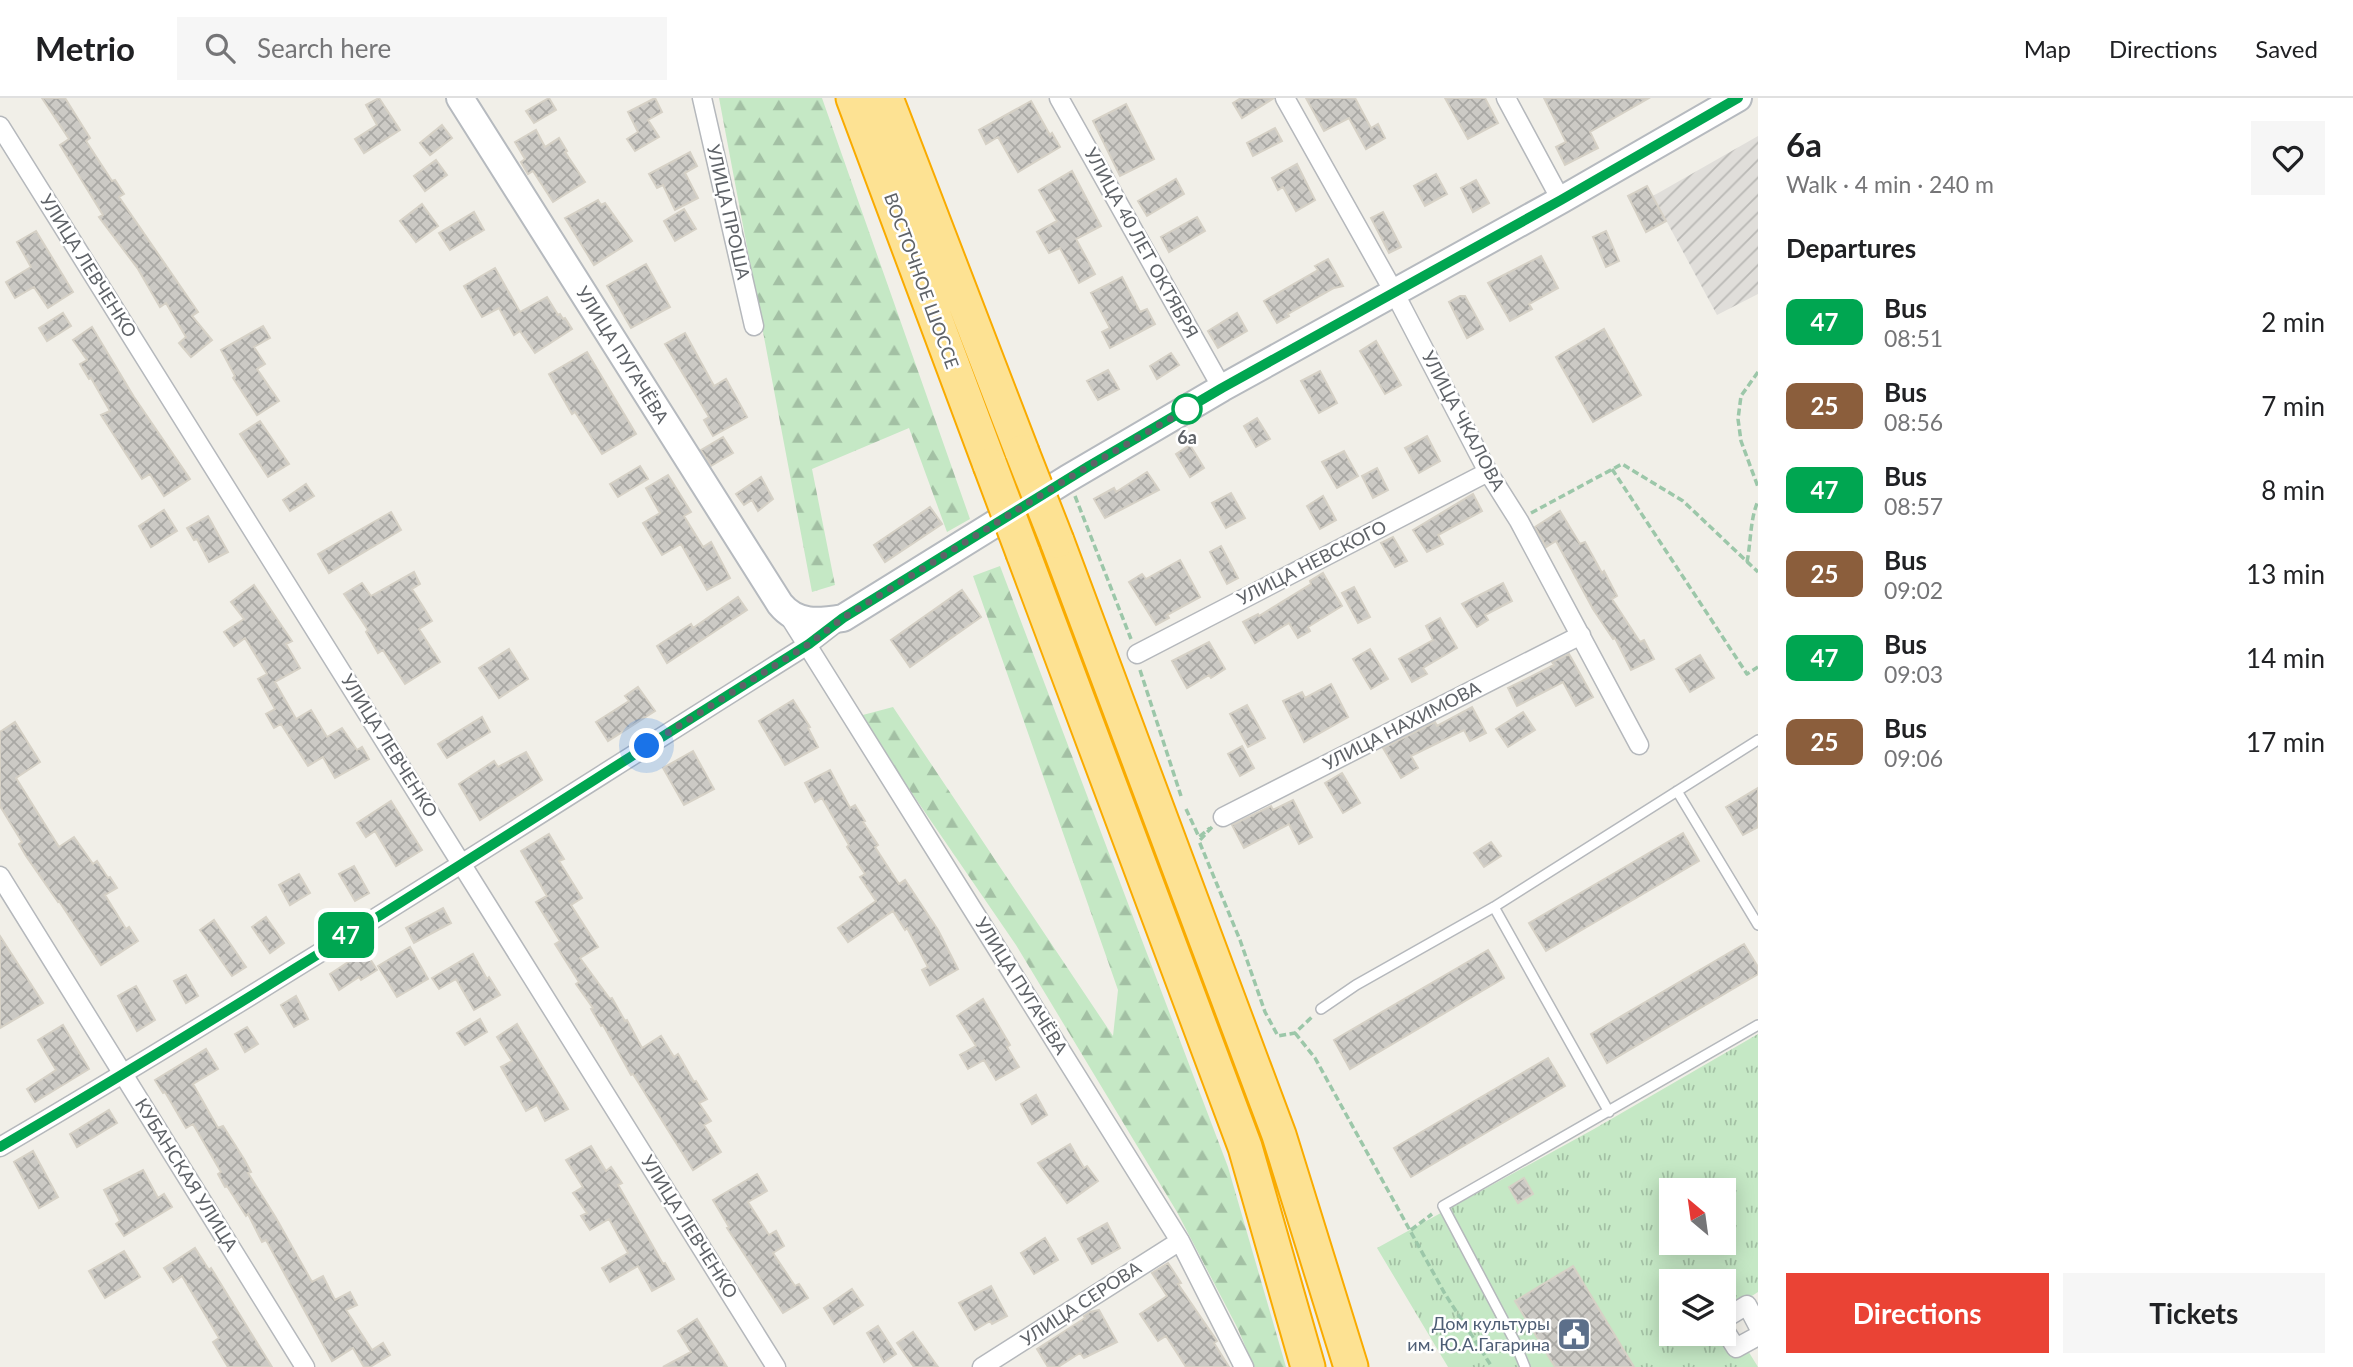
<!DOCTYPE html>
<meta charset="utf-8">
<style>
body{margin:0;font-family:Lato,sans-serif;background:#f6f6f6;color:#202124;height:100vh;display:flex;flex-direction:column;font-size:26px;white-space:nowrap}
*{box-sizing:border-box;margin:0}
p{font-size:23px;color:#757577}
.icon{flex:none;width:38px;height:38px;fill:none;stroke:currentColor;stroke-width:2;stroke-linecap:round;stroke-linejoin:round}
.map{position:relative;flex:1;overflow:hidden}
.side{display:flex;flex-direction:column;background:#fff;width:595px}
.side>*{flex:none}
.badge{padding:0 14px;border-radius:10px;font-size:24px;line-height:46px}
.needle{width:46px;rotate:331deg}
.tools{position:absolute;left:1659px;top:1080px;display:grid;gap:14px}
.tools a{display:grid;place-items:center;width:77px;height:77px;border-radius:0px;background:#fff;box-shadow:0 4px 18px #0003;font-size:35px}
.you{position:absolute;width:35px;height:35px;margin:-18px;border:5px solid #fff;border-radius:50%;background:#1a73e8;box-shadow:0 0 0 10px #1a73e833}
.map>.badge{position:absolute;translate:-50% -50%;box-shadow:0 0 0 4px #fff}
h2{padding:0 28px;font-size:26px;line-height:63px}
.round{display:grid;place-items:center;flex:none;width:74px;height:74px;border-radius:0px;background:#f6f6f6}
.overview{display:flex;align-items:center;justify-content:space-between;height:119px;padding:0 28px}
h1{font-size:33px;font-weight:700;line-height:52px}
.action{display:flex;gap:14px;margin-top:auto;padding:14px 28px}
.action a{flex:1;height:80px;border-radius:0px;background:#ea4335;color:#fff;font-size:28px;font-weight:700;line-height:80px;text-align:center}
.action a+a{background:#f6f6f6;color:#202124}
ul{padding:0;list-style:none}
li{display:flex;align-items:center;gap:21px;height:84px;padding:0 28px}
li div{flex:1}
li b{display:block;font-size:26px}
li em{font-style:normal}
li .badge{min-width:77px;font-weight:700;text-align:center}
header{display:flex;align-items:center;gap:42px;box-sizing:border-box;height:98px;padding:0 35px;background:#fff;border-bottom:2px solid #e0e0e0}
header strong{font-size:33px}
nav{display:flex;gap:38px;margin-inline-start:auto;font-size:24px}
.search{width:490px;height:63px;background:#f6f6f6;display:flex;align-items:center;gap:18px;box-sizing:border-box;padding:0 24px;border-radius:0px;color:#757577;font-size:26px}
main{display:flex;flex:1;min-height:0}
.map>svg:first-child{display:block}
</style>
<header>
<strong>Metrio</strong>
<div class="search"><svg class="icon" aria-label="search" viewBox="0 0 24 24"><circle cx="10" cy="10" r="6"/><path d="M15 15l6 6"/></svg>Search here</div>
<nav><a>Map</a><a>Directions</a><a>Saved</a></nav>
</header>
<main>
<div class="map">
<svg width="1758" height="1269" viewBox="0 0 1758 1269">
<defs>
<pattern id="industrial-furrows" width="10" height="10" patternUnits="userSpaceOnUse" patternTransform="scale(1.75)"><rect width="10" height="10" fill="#e0deda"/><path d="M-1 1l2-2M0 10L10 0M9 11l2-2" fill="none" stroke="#b9b8b5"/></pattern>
<pattern id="forest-firs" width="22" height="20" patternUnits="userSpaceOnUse" patternTransform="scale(1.75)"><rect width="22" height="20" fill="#c5e8c5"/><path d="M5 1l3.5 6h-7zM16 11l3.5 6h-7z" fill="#a3c0a4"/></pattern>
<pattern id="park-tufts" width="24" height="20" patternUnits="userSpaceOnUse" patternTransform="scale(1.75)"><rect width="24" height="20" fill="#c5e8c5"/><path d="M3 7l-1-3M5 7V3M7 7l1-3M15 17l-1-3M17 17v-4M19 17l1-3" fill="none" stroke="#a3c0a4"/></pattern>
<pattern id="building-cross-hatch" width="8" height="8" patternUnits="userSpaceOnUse" patternTransform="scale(1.75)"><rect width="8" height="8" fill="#cccac5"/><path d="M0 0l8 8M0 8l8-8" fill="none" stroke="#a9a8a4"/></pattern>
</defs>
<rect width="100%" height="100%" fill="#f1efe8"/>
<path fill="url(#industrial-furrows)" d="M1758 38V196L1717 217 1653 98Z"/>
<path fill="url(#forest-firs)" d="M719 0H822L970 421 947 434 909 330 812 371 835 487 812 494Z
M1000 468 1228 1069 1286 1269H1254L1238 1231 1177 1114 1016 847 859 618 893 609 1113 938 1118 892 973 478Z"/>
<path fill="url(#park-tufts)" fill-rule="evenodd" d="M1758 936V1194L1724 1216V1183H1671V1236H1716L1726 1253 1745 1248 1758 1269H1448L1377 1150 1594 1031ZM1671 1092H1724V1144H1671Z"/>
<path fill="url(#building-cross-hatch)" stroke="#d6d1c6" stroke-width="2" d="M42 0H65L90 40 86 43 112 83 115 82 124 96 119 99 198 214 192 218 212 242 191 259 179 245 186 239 166 205 160 209 138 171 99 119 103 117 60 47 69 41Z
M379 0 400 32 364 55 355 41 377 27 366 7Z
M549 0 556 12 534 25 526 13Z
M655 0 662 14 648 22 659 39 635 53 627 41 638 34 628 14Z
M1241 0H1274L1242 20 1233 5Z
M1306 0H1355L1371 30 1378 26 1385 40 1366 51 1349 20 1324 33Z
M1445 0H1485L1498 25 1468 41Z
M1544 0H1649L1590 34 1598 50 1565 67 1556 49 1566 44Z
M1031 3 1050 37 1052 35 1060 49 1018 74 998 39 986 46 979 32Z
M1126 6 1154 61 1120 78 1093 23Z
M442 27 452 40 430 57 420 45Z
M1275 30 1282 43 1253 58 1247 45Z
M536 32 545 49 559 40 567 53 565 54 585 84 553 104 533 73 528 76 521 64 525 61 515 44Z
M690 54 697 68 685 75 698 100 675 112 663 87 657 90 649 76Z
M436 62 447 77 425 93 414 78Z
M1297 66 1315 102 1296 113 1283 89 1278 92 1272 80Z
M1072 73 1101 128 1076 141 1095 176 1079 185 1060 150 1049 155 1037 134 1057 123 1039 92Z
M1436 76 1447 96 1425 108 1414 88Z
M1176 81 1184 96 1147 118 1138 103Z
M1476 82 1489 105 1473 114 1461 90Z
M1647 88 1666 123 1646 134 1628 98Z
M598 102 601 107 605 105 632 143 594 167 565 120Z
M422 106 438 128 416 144 400 123Z
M684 111 696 131 675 143 664 123Z
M474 114 484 132 450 152 439 135Z
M1383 114 1401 149 1389 155 1371 120Z
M1197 119 1205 133 1169 154 1161 139Z
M36 133 73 194 48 210 34 189 15 200 6 184 31 169 17 144Z
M1606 133 1619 163 1606 169 1593 139Z
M1541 158 1558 190 1529 206 1532 211 1510 223 1488 185Z
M1328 161 1343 188 1334 190 1288 216 1289 218 1277 225 1264 203 1318 172 1315 168Z
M646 166 670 209 631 230 607 188Z
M495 170 520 214 547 199 558 217 560 216 563 221 565 220 572 231 535 255 520 233 514 237 499 210 482 219 464 188Z
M1122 179 1140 214 1147 211 1155 226 1110 250 1102 234 1110 230 1091 195Z
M1460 198H1465L1483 231 1467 240 1449 204Z
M63 215 71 228 47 243 39 230Z
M1237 215 1247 233 1218 250 1208 233Z
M263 228 270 240 254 249 265 266 257 271 279 303 257 317 233 280 235 278 221 252Z
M92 229 134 299 190 381 164 398 150 376 142 381 101 317 110 313 91 280 89 281 80 266 87 262 73 242Z
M1604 231 1641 297 1593 324 1556 259Z
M685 235 714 288 726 281 747 319 713 338 704 322 709 319 665 246Z
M1376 243 1401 287 1385 296 1360 253Z
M587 254 636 336 602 356 575 314 572 316 549 276Z
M1171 255 1179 267 1157 281 1150 268Z
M1108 272 1119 291 1098 302 1087 283Z
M1320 273 1337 305 1319 315 1301 283Z
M1257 320 1270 341 1256 349 1244 328Z
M260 323 289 366 268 379 240 336Z
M1427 338 1440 363 1419 375 1405 350Z
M723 339 733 355 711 368 701 352Z
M1190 347 1204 370 1190 379 1176 356Z
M1344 353 1358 378 1337 390 1322 364Z
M640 368 648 381 618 399 610 386Z
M1377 370 1388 392 1373 400 1362 378Z
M1147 374 1159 392 1105 420 1094 401 1114 390 1116 394Z
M668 377 691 414 684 418 703 449 711 444 730 480 707 492 681 446 662 457 643 425 660 415 646 390Z
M761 379 773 401 758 413 752 402 744 407 736 396Z
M306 386 314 398 290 413 283 402Z
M1231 395 1245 420 1226 430 1212 405Z
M1473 396 1482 413 1438 437 1443 446 1427 454 1413 432Z
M1323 398 1336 422 1320 431 1307 408Z
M930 409 942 426 885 464 874 447Z
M164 412 177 433 151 449 139 428Z
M1560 413 1580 446 1585 444 1602 475 1604 473 1617 498 1612 501 1640 544 1644 542 1654 561 1631 572 1615 540 1613 541 1593 511 1556 443 1546 449 1535 429Z
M391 414 401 432 329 475 318 456Z
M208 418 228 454 209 464 197 441 194 442 187 430Z
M1393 439 1407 463 1395 469 1381 445Z
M1221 448 1238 480 1227 486 1210 454Z
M1180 462 1200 499 1167 517 1169 520 1156 527 1129 484 1142 476 1146 481Z
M414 474 420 486 412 491 432 523 419 531 440 564 405 586 383 552 378 555 366 534 368 532 344 496 362 485 371 498Z
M1323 475 1342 508 1308 529 1310 533 1298 540 1289 525 1255 545 1243 524 1258 516 1259 518 1311 486 1310 483Z
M1503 485 1512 503 1485 517 1488 522 1477 529 1462 506Z
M254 487 292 543 286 546 300 570 275 584 296 621 311 612 327 639 342 630 357 652 362 649 369 661 335 680 323 659 308 668 281 626 274 630 266 616 275 611 258 581 267 576 245 540 234 548 224 534 244 521 231 504Z
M1354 489 1370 519 1358 525 1342 495Z
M962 492 981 519 910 569 891 542Z
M738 499 747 512 667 565 657 548 691 526 693 530Z
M1440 520 1457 550 1423 570 1427 576 1412 584 1399 561 1433 542 1426 528Z
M1209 544 1225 571 1211 580 1209 577 1187 590 1172 563Z
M509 551 528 581 499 600 479 570Z
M1370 551 1388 581 1371 591 1353 561Z
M1569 556 1593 599 1576 608 1563 584 1517 608 1508 590 1554 567 1552 564Z
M1700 557 1714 580 1690 594 1676 571Z
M1331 586 1348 619 1304 644 1283 603 1302 594 1305 600Z
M638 589 655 613 608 643 596 624 629 603 625 598Z
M793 602 810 629 808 630 818 649 785 667 759 623Z
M1247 607 1265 640 1248 649 1230 616Z
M1472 609 1486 635 1470 643 1464 632 1411 658 1418 670 1401 680 1383 650 1435 624 1437 628Z
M1523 614 1535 632 1508 649 1496 631Z
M482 619 490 634 447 660 438 646Z
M15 624 40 664 16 680 59 749 74 739 93 766 97 763 108 780 110 779 117 790 105 797 126 831 129 829 138 843 101 867 59 803 58 804 26 758 19 746 22 744 0 708V634Z
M1242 648 1254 670 1240 678 1228 656Z
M693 653 714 691 684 707 663 670Z
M526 654 542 682 480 722 459 686 494 663 498 669Z
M830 672 850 710 855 707 865 723 863 724 878 747 875 749 899 786 905 782 938 832 958 871 930 887 922 872 928 869 907 830 905 832 893 813 848 844 838 830 876 803 860 779 865 776 847 749 849 747 822 700 815 704 805 685Z
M1342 675 1360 705 1343 715 1325 685Z
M1758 690V729L1743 737 1726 709Z
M1293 702 1312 739 1299 746 1289 726 1244 750 1232 727 1271 708 1273 712Z
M391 703 422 752 396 768 375 733 366 739 357 725Z
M1683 735 1699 763 1546 853 1529 825Z
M549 736 564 761 559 763 582 800 571 807 598 849 580 860 610 901 612 900 625 923 627 922 642 950 661 938 674 959 678 956 694 984 696 983 707 1001 699 1005 711 1023 704 1027 721 1054 693 1072 633 976 631 977 603 927 601 928 591 911 593 910 576 886 579 884 555 846 560 843 536 804 547 798 521 753Z
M1491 744 1501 758 1484 769 1474 755Z
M354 768 369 795 355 803 339 776Z
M299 776 310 795 290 807 279 787Z
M443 810 451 825 414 845 406 830Z
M266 819 284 845 270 855 252 829Z
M214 822 246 869 232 878 200 832Z
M0 838 43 905 0 930Z
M1744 846 1758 869V876L1607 965 1591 936Z
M410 849 428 881 397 899 378 868Z
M1488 852 1504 880 1350 971 1334 942Z
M365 853 377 872 361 882 359 879 339 892 330 876Z
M473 856 487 881 489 879 500 897 474 912 456 881 439 891 432 880Z
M186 877 198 898 186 905 174 883Z
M136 888 155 922 137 933 118 898Z
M296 898 308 921 294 929 281 907Z
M983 901 1010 947 1007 949 1019 969 996 982 984 962 968 971 960 957 976 948 957 918Z
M480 921 487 934 465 947 457 935Z
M517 926 568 1011 545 1023 537 1007 526 1013 501 969 512 963 497 939Z
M63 927 89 971 35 1004 27 991 56 972 38 942Z
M247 929 258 946 245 954 235 936Z
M206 951 218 971 193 986 218 1030 223 1028 244 1061 251 1074 248 1075 276 1120 312 1184 323 1178 335 1202 350 1194 357 1207 346 1212 372 1252 383 1245 390 1257 370 1269H364L353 1250 332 1263 266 1142 262 1144 248 1116 246 1118 227 1088 225 1089 218 1076 221 1074 193 1026 186 1030 165 994 163 995 155 982Z
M1548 960 1565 988 1411 1079 1394 1050Z
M1036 997 1047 1017 1032 1026 1021 1006Z
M109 1012 117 1025 77 1049 70 1036Z
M1070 1046 1084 1070 1087 1068 1098 1083 1067 1105 1038 1065Z
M591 1048 606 1073 611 1069 622 1085 618 1087 663 1166 665 1165 674 1181 652 1193 638 1168 610 1184 602 1170 628 1155 609 1121 590 1132 581 1118 587 1115 573 1095 583 1089 566 1062Z
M33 1053 58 1099 39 1110 14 1064Z
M143 1072 158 1100 164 1096 172 1109 124 1138 116 1126 120 1123 104 1092Z
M757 1076 767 1093 748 1104 769 1137 776 1133 784 1148 773 1155 795 1188 799 1186 808 1200 783 1215 727 1130 729 1129 713 1102Z
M1524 1080 1533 1096 1518 1105 1509 1089Z
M1107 1125 1120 1150 1092 1166 1078 1141Z
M1045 1140 1058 1162 1034 1176 1021 1155Z
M195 1150 209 1172 211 1170 272 1269H228L213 1244 219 1240 182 1178 173 1184 164 1170Z
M124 1153 140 1179 105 1200 89 1173Z
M1168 1165 1181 1185 1178 1186 1217 1243 1214 1245 1229 1269H1186L1166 1238 1158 1243 1140 1216 1167 1198 1152 1175Z
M1573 1168 1634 1269H1555L1515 1203Z
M991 1188 1007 1218 992 1226 990 1223 975 1232 959 1205Z
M852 1191 863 1207 834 1226 824 1210Z
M1099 1212 1117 1244 1084 1260 1080 1255 1058 1269H1048L1037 1251 1085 1220 1084 1218 1090 1214Z
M697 1221 727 1269H663L691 1254 678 1233Z
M878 1228 896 1256 884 1264 867 1235Z
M913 1234 938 1269H914L897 1245Z"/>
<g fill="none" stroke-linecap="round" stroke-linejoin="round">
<g stroke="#b5b8bc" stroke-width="12">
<path id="lane" d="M1677 693 1758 827
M1494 809 1609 1014
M1321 911 1356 887 1494 809 1758 642
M1525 1269 1514 1242 1443 1108 1758 927"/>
</g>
<g stroke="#b5b8bc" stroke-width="21">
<path id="street" d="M702 0 754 228
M1059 0 1222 290
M1285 0 1394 194 1488 374 1519 423 1639 647
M1506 0 1561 102
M0 28 776 1269
M787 515 1180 1143 1244 1269
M1137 556 1488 374
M1223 719 1581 537
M0 778 305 1269
M0 1049C274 888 540 715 809 546L840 522
M1724 1221 1747 1207 1758 1228
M1724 1231 1736 1250 1758 1238
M982 1269 1180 1143"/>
</g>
<g stroke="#b6babf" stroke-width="30">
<path id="secondary" d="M460 0 780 506C797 527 819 524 843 520L1067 381 1222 290 1561 102 1738 0"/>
</g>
<g stroke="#f9ab00" stroke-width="37">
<path id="highway" d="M853 0 990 367
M886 0 1022 354
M1057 443 1279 1037 1351 1269
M1023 455 1245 1049 1308 1269"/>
</g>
<path stroke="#9cc7a9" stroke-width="3.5" stroke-dasharray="7 3.5" stroke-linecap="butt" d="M1758 274 1741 298 1738 321 1741 343 1758 389
M1612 371 1747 576 1758 569
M1075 398 1131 541
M1531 415 1622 366 1683 403 1758 474
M1747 464C1751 444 1750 421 1758 403
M1140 572 1181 698
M1186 711 1199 739 1210 730
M1212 729 1199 743 1240 842 1265 914 1278 938 1295 935 1313 918
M1295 935 1315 960 1445 1196 1492 1269
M1411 1132 1432 1116"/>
<use href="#lane" stroke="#fff" stroke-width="9"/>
<use href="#street" stroke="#fff" stroke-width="18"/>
<use href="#secondary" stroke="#fff" stroke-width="26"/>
<use href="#highway" stroke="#fde293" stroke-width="33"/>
<g stroke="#f9ab00" stroke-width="37" stroke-linecap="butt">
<path id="highway-bridge" d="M1022 354 1057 443
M990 367 1023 455"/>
</g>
<use href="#highway-bridge" stroke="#fde293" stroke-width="33"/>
</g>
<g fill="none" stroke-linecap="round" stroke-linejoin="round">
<g stroke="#fff" stroke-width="16">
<path id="line" d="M0 1049C274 889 540 715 809 546L843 520 1089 368 1222 290 1561 102 1738 0"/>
</g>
<use href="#line" stroke="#00a651" stroke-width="10"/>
<path stroke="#5f6368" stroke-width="7" stroke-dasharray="0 12.6" d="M647 648 809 546 843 520 1067 381 1187 311"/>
</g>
<defs>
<g id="civic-square" transform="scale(1.75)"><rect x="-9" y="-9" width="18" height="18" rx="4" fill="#5c6f8a" stroke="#fff"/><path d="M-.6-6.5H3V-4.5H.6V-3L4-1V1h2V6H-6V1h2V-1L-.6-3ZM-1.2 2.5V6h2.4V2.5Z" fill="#fff"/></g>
</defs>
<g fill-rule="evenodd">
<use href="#civic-square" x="1574" y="1236"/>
</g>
<circle fill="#fff" stroke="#00a651" stroke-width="3.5" cx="1187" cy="311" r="14"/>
<g text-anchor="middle" stroke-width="5" stroke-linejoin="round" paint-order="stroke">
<g font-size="18" fill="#5f6368" stroke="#fff">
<text transform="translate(728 114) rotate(77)" y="6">УЛИЦА ПРОША</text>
<text transform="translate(1141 145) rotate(61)" y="6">УЛИЦА 40 ЛЕТ ОКТЯБРЯ</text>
<text transform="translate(88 168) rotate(58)" y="6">УЛИЦА ЛЕВЧЕНКО</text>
<text transform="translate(921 183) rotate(70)" y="6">ВОСТОЧНОЕ ШОССЕ</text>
<text transform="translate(622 257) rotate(58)" y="6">УЛИЦА ПУГАЧЁВА</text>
<text transform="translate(1463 323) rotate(62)" y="6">УЛИЦА ЧКАЛОВА</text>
<text transform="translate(1312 465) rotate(-27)" y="6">УЛИЦА НЕВСКОГО</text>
<text transform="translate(1402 628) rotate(-27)" y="6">УЛИЦА НАХИМОВА</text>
<text transform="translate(389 648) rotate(58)" y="6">УЛИЦА ЛЕВЧЕНКО</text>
<text transform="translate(1021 888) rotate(58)" y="6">УЛИЦА ПУГАЧЁВА</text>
<text transform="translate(186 1077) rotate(58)" y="6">КУБАНСКАЯ УЛИЦА</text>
<text transform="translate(689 1129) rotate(58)" y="6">УЛИЦА ЛЕВЧЕНКО</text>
<text transform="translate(1081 1206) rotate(-33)" y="6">УЛИЦА СЕРОВА</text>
</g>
<g font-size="18" font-weight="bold" fill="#5f6368" stroke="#fff">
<text x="1187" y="346">6а</text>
</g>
<g font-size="18" fill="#4e5e75" stroke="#fff" text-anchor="end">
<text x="1550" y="1232">Дом культуры<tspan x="1550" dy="21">им. Ю.А.Гагарина</tspan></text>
</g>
</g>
</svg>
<div class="tools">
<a><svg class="needle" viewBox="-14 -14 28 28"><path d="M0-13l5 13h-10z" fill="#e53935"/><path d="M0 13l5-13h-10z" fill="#757577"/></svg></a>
<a><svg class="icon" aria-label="layers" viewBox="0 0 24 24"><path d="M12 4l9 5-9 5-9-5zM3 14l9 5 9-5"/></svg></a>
</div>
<div class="you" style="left:647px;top:648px"></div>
<b class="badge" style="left:346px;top:837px;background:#00a651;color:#fff">47</b>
</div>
<section class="side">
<div class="overview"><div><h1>6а</h1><p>Walk · 4 min · 240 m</p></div><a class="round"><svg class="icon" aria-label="heart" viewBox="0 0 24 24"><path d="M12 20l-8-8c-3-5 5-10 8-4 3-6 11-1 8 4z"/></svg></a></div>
<h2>Departures</h2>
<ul>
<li><span class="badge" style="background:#00a651;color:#fff">47</span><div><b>Bus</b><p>08:51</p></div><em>2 min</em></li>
<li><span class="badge" style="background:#8b5e3c;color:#fff">25</span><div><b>Bus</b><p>08:56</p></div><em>7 min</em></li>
<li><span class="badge" style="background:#00a651;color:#fff">47</span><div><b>Bus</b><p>08:57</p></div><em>8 min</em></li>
<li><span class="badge" style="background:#8b5e3c;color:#fff">25</span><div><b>Bus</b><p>09:02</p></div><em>13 min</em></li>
<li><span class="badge" style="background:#00a651;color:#fff">47</span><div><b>Bus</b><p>09:03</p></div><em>14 min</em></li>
<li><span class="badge" style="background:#8b5e3c;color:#fff">25</span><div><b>Bus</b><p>09:06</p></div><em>17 min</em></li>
</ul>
<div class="action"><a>Directions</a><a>Tickets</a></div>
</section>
</main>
